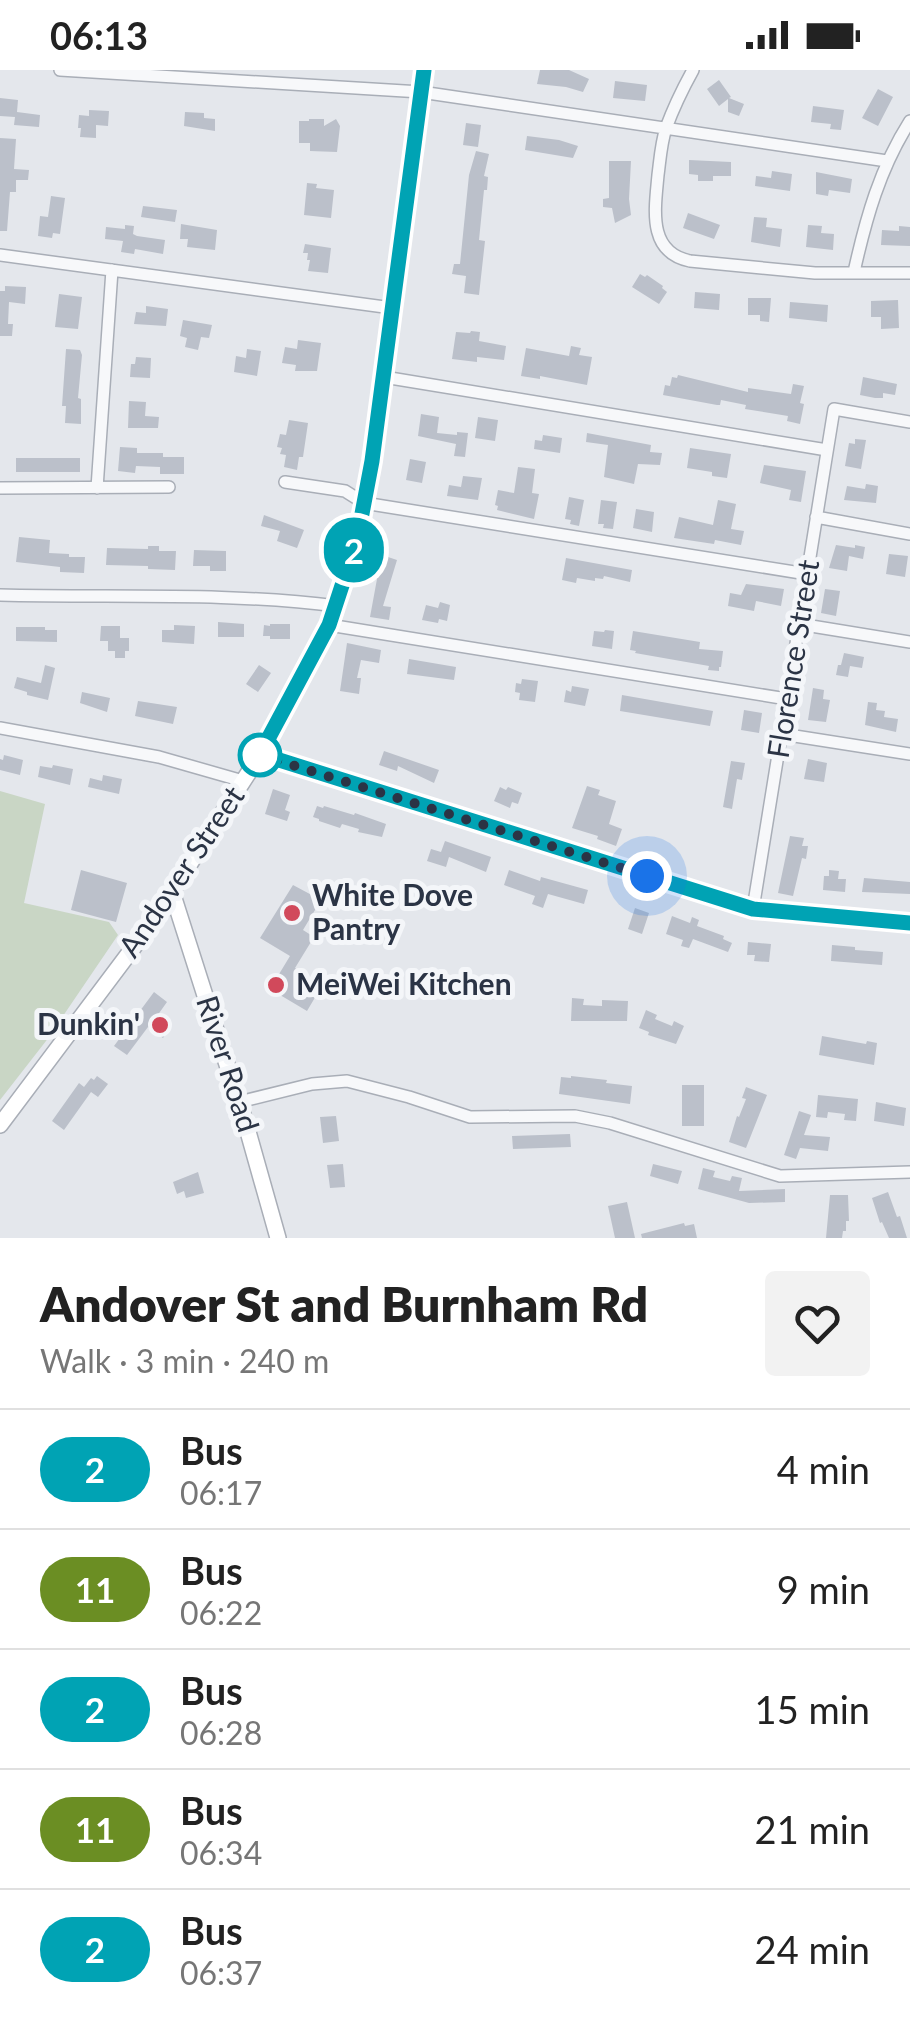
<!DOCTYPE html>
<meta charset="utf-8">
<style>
body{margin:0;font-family:Lato,sans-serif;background:#f2f2f2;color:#222;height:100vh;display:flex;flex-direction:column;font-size:38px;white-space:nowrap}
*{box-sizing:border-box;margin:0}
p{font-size:32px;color:#767676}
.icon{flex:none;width:55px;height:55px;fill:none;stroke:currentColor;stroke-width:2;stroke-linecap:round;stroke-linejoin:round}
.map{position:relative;height:1168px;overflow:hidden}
.sheet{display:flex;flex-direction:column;background:#fff;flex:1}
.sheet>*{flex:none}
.badge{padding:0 20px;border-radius:32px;font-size:35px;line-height:65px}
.you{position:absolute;width:50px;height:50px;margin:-25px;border:8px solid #fff;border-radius:50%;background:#1a73e8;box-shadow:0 0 0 15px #1a73e833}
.map>.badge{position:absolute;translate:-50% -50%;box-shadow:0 0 0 5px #fff}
.round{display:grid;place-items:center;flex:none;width:105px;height:105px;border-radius:10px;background:#f2f2f2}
.overview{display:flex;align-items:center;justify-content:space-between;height:170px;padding:0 40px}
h1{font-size:48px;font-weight:800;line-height:75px}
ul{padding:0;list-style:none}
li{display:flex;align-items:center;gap:30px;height:120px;padding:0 40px;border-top:2px solid #e0e0e0}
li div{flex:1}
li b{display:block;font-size:38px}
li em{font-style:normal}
li .badge{min-width:110px;font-weight:700;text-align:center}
.status{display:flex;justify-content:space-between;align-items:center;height:70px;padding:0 50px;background:#fff;direction:ltr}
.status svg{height:28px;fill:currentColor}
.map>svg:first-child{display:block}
</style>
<div class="status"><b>06:13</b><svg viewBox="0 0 49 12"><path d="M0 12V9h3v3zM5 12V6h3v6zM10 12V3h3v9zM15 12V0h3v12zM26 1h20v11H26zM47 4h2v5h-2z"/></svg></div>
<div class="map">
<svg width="910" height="1168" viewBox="0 0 910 1168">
<rect width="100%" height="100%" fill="#e4e7ec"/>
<path fill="#c9d6c5" d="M0 721 45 734 24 833 109 852 118 865 46 971 0 1030Z"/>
<path fill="#bbc0ca" d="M540 0H569L589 9 583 22 566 17 537 14Z
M719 10 731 27 729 28 744 34 739 46 728 42V29L719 36 707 19Z
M615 11 647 15 645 31 613 28Z
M878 19 893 27 878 56 862 48Z
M0 28 18 30 17 42 40 45 39 57 14 55 15 47 0 46Z
M813 36 844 40 841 60 830 59 831 54 811 52Z
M89 40 109 41 108 56 96 55V68L80 67 81 58H78L79 45 89 46Z
M185 42 204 43V48L215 49V61L184 56Z
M309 49H324V56L336 49 340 56 337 82 310 81V73H299V51H309Z
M466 53 481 55 478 77 463 75Z
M527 66 559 70 578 76 573 88 525 80Z
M0 68 16 69 14 99 29 100 28 110H16V122H10L7 161H0Z
M476 81 489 84 484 106 488 107 487 120H484L479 170 485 171 479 225 464 223 466 206 452 204 454 194H460L469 105Z
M689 90 731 92V106H713V111H698V105L689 104Z
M609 91H631L629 129 631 145 615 153 612 138 603 137V129L609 128Z
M772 101 792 104 790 121 755 116 756 106 771 108Z
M816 102 852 109 850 123 829 120 828 126 816 124Z
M307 113 317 114 316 118 334 120 331 148 304 145Z
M51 126 65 128 60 164 53 163 52 168 38 166 40 146 48 147Z
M143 136 177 140 175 152 141 147Z
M688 143 720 155 714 169 683 158Z
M754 147 767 148 766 157 782 159 780 177 751 172Z
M181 154 217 160 215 180 187 177 188 169H180Z
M125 155 134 156 133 164 137 166 165 170 163 184 135 179 134 184 121 182 123 171 105 169 106 157 125 159Z
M808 155 822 156 821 163 834 164 833 180 806 177Z
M899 156 910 157V176L881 175 882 160 899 161Z
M305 174 331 178 328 203 308 201 310 190H307L308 183H303Z
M640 204 645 207 647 205 663 216 662 218 667 222 659 234 632 217Z
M5 216 26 217 25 234 9 232 8 254H13L12 266H0V221H5Z
M695 222 720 224 719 240 694 238Z
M59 224 82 227 78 259 55 257Z
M748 228H771L769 252 760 251V245H748Z
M898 230 899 258 881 259V247H871V231Z
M790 232 828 235 827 252 789 248Z
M146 236 168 239 166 256 134 254 136 242 146 243Z
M183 250 212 255 209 268 201 267 198 280 185 277 187 268 180 266Z
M471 261 480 262 479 271 506 276 504 290 477 287V292L452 289 456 262 470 263Z
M298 270 321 273 317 301H295L296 295 282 293 285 277 297 279Z
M571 276 581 278 579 285 592 287 587 315 540 306V309L521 306 526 278 569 286Z
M66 279 80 280 82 285 78 328 81 329V354L65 353 66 336H62Z
M247 279 261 281 257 306 234 302 236 286 246 288Z
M136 287 151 288 150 308 130 307 131 294H135Z
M678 305 748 322V318L791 324 793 314 804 316 800 333 804 334 800 354 787 351 788 346 745 339 746 335 721 330 720 335H717L663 325 665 315 670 316 672 307 677 308Z
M863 307 897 314 895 325 883 323V328H875L860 325Z
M129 331 146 332 145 346 159 347 158 358H128Z
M421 344 439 347 437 363 457 365V362L468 363 465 387 454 386 456 374 418 366Z
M478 347 498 350 495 371 475 368Z
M289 350 308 353 303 387H299L297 400 284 397 286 385 280 384 282 378 277 377 280 364 286 365Z
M587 363 651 375 650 382 662 383 660 395 638 394 634 414 604 407 608 375 586 372Z
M543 365 562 368 560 383 534 379 535 370 542 371Z
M855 369 866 370 861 399 845 396 849 373 855 374Z
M120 377 137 378V383H163V387H184V404H160V397L136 396 135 403 118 401Z
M690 378 731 384 727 408 712 406V402L687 398Z
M16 388H80V402H16Z
M410 389 426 392 422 413 406 410Z
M764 395 806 401 801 432 789 430 791 420 760 413Z
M518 397 535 399 532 423 539 424 534 449 497 440 498 436 495 435 498 420 514 423Z
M463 406 482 408 478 430 447 426 449 415 461 417Z
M866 414 878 416 876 433 844 430 847 416 865 419Z
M569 427 584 430 579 456 570 454 571 450 565 449Z
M601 430 617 432 613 459 603 458 604 454H598Z
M718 430 736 434 731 459 744 461 741 475 715 470 714 474 674 468 679 447 713 455Z
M636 439 654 442 652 462 633 458Z
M264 445 304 460 297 478 277 471 280 461 261 456Z
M19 467 50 470 49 483 69 484V487H85L84 503 60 502V497L16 492Z
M836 475 855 478V475L865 477 863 489 849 486 847 501 829 498Z
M148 476H159V481H176L175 500 148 499V496L106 495 107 478 148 479Z
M194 480 226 481V501H210V496H193Z
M889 484 908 486 905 507 886 504Z
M382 485 397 490 383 536 391 537 389 550 370 547 377 509 375 508Z
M566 488 632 500 630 512 604 506 603 509 595 508V511L577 508 576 513 562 510Z
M746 514 784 519 781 536 756 531 754 541 728 536 730 523 741 525Z
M825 519 840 521 836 546 821 543Z
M440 532 450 535 447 551 439 549 438 553 422 550 426 535 438 538Z
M218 552 244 554V567H218Z
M270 554H290V569H270V566H263L264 555 270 556Z
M174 555 195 556 194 574 162 572V560H174Z
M101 556H120V568H129V581H125V588H115V581H108V571H100Z
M16 557H45V560H57V572L16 571Z
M605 560 614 561 612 579 592 576 594 561 604 562Z
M633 561 700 572 699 579 723 581 721 597H719V601L708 600 709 596 635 583 636 581 630 580Z
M347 573 381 580 379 593 361 590 357 608H361L359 624 340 621Z
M844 583 864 587 862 598 850 596 848 607 836 605 838 595H841Z
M409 589 456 597 454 610 407 604Z
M45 595 55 598 48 630 27 625V622L14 618 17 607 41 613Z
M259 595 271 603 258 622 246 614Z
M522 609 538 611 535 632 519 630 520 623 515 622 516 613 521 614Z
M572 616 589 619 585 636 564 632 566 620 571 622Z
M813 618 824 620 823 629 830 630 826 652 808 650Z
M82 622 110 628 107 642 80 633Z
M622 625 713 641 710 656 620 641Z
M138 631 177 637 173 654 135 646Z
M868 632 877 633 876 640 885 641 884 647 898 649 896 662 865 655Z
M744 640 762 643 759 663 741 660Z
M384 681 439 700 434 713 398 696 397 701 379 695Z
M4 685 23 690 20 705 0 700V689L3 690Z
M808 689 827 693 824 712 804 709Z
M731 691 745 693 742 710 737 709 732 739 723 737Z
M53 695 73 699 70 715 38 707 40 696 52 698Z
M103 705 122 709 119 724 88 717 90 708 102 711Z
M587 716 600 720 598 725 616 731 609 754 622 759 616 776 597 769 598 766 572 758Z
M500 717 506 720 508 717 522 723 518 734 512 732 510 738 494 731Z
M273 719 290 725 285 740 290 742 287 751 265 744Z
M317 736 323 738 324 736 354 745 355 743 386 754 382 767 358 762 359 759 342 754 340 758 319 751V749L313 747Z
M790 766 804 768 802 776H808L806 789 802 788 793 826 778 823Z
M445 771 491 787 486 802 449 787 446 797 427 791 431 779 441 782Z
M81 800 127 813 116 852 71 840Z
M509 800 540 811 541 807 588 820 584 834 548 824 543 838 532 834 535 826 504 815Z
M829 800 839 801 838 809H846L845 822 823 820 824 806H829Z
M864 808 910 812V824L862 822Z
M293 815 321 830 303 860 314 867 295 898 323 914 307 941 270 919 290 886 260 868Z
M635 838 649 843 642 864 628 859Z
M672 846 690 853 692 847 699 850 697 856 724 866 723 869 732 873 728 882 693 869 689 878 681 876 683 870 666 864Z
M748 872 771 874 769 892 754 891 755 885H747Z
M832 875 855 877V880L883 882 882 895 831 891Z
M154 922 167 932 157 946 171 957 163 968 148 957 127 985 114 976Z
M572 928 584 929 583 935 602 936V930L628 931 627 951H571Z
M646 940 657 945 655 949 672 956 674 951 684 956 676 974 648 965 649 962 639 958Z
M822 966 866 974 867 971 877 973 874 995 819 985Z
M97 1006 108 1014 98 1027 91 1022 64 1060 52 1051 79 1013 84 1017 91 1008 94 1010Z
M571 1006 607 1010 606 1013 632 1016 630 1034 559 1024 561 1007 571 1008Z
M682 1015H704V1056H682Z
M746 1017 767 1025 746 1078 729 1072 737 1046 739 1047 746 1029 742 1028Z
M818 1025 858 1029 856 1051 844 1050 845 1044 828 1042 827 1048 816 1047Z
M876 1032 906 1038 904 1056 874 1051Z
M799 1041 811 1045 804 1065 830 1067 828 1081 800 1078 796 1089 784 1085Z
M336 1046 339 1071 323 1073 320 1047Z
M570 1064 571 1077 513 1079 512 1066Z
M343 1094 345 1117 330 1118 327 1095Z
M653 1094 682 1101 678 1114 650 1106Z
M703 1098 715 1101 713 1107 730 1111 732 1106 742 1108 739 1121 785 1119V1132L749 1133 698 1119Z
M198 1102 204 1123 186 1128 184 1121 177 1124 173 1112Z
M888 1122 897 1147 900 1146 907 1168H889L882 1152 880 1153 872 1128Z
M830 1125H848L849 1151H846V1161H843L842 1168H826Z
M627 1132 635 1168H615L608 1136Z
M684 1153 685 1156 694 1154 697 1168H642L641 1164Z"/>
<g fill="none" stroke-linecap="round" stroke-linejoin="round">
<g stroke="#a9aeb7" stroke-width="14">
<path id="street" d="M60 0 421 22 887 91
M693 0C683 18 673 39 666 58 661 73 660 90 658 105 655 139 647 182 690 191L815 203H910
M0 185 392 238
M854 202C866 148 880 98 910 51
M384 307 827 380
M285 412 345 421 364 433 807 504
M0 418 169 417
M97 418 112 200
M816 447 910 464
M0 525C112 528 226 522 337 536
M799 554 910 572
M329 555 787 629
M0 658 159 687 243 711
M782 664 910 684
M260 685 753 839 910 853
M753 839 834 339 910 352
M239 1032 312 1014 347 1011 409 1027 470 1047 575 1046 610 1053 780 1106 910 1102"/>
</g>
<g stroke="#a9aeb7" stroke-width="18">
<path id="secondary" d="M172 822 245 1051 278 1168
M0 1055 151 854 260 685 314 585 337 536 357 470 373 391 424 0"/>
</g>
<use href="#street" stroke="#f7f8fa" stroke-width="11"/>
<use href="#secondary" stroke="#fff" stroke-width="15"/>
</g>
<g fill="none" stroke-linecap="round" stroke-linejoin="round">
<g stroke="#fff" stroke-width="22">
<path id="line" d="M424 0 372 391 357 470 329 555 260 684 753 839 910 853"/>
</g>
<use href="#line" stroke="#00a3b4" stroke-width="15"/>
<path stroke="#2b3445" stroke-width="10" stroke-dasharray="0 18" d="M260 685 647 806"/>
</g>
<circle fill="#fff" stroke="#00a3b4" stroke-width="5" cx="260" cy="685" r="20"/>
<g fill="#d1495b" stroke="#f4f6f9" stroke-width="4">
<circle cx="292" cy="843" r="10"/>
<circle cx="276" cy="915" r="10"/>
<circle cx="160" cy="955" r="10"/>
</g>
<g text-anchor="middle" stroke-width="10" stroke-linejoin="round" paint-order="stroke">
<g font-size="30" fill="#2b3445" stroke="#f4f6f9">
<text transform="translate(794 589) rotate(-81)" y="10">Florence Street</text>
<text transform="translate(182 802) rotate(-56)" y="10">Andover Street</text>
<text transform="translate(227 994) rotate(72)" y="10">River Road</text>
</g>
<g font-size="30" font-weight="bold" fill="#2b3445" stroke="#f4f6f9" text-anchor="start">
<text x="312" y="836">White Dove<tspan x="312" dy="34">Pantry</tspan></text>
<text x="296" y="925">MeiWei Kitchen</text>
<text x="140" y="965" text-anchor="end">Dunkin'</text>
</g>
</g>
</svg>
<div class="you" style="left:647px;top:806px"></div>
<b class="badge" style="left:354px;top:480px;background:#00a3b4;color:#fff">2</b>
</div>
<section class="sheet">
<div class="overview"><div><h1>Andover St and Burnham Rd</h1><p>Walk · 3 min · 240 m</p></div><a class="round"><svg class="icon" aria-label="heart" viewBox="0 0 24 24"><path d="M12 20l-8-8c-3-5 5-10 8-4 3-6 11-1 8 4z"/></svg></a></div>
<ul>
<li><span class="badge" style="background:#00a3b4;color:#fff">2</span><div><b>Bus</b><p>06:17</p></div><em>4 min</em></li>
<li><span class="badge" style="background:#6b8e23;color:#fff">11</span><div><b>Bus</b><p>06:22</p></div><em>9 min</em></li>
<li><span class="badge" style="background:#00a3b4;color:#fff">2</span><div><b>Bus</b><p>06:28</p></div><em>15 min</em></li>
<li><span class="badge" style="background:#6b8e23;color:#fff">11</span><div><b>Bus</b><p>06:34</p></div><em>21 min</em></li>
<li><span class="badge" style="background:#00a3b4;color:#fff">2</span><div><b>Bus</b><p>06:37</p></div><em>24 min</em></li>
</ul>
</section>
